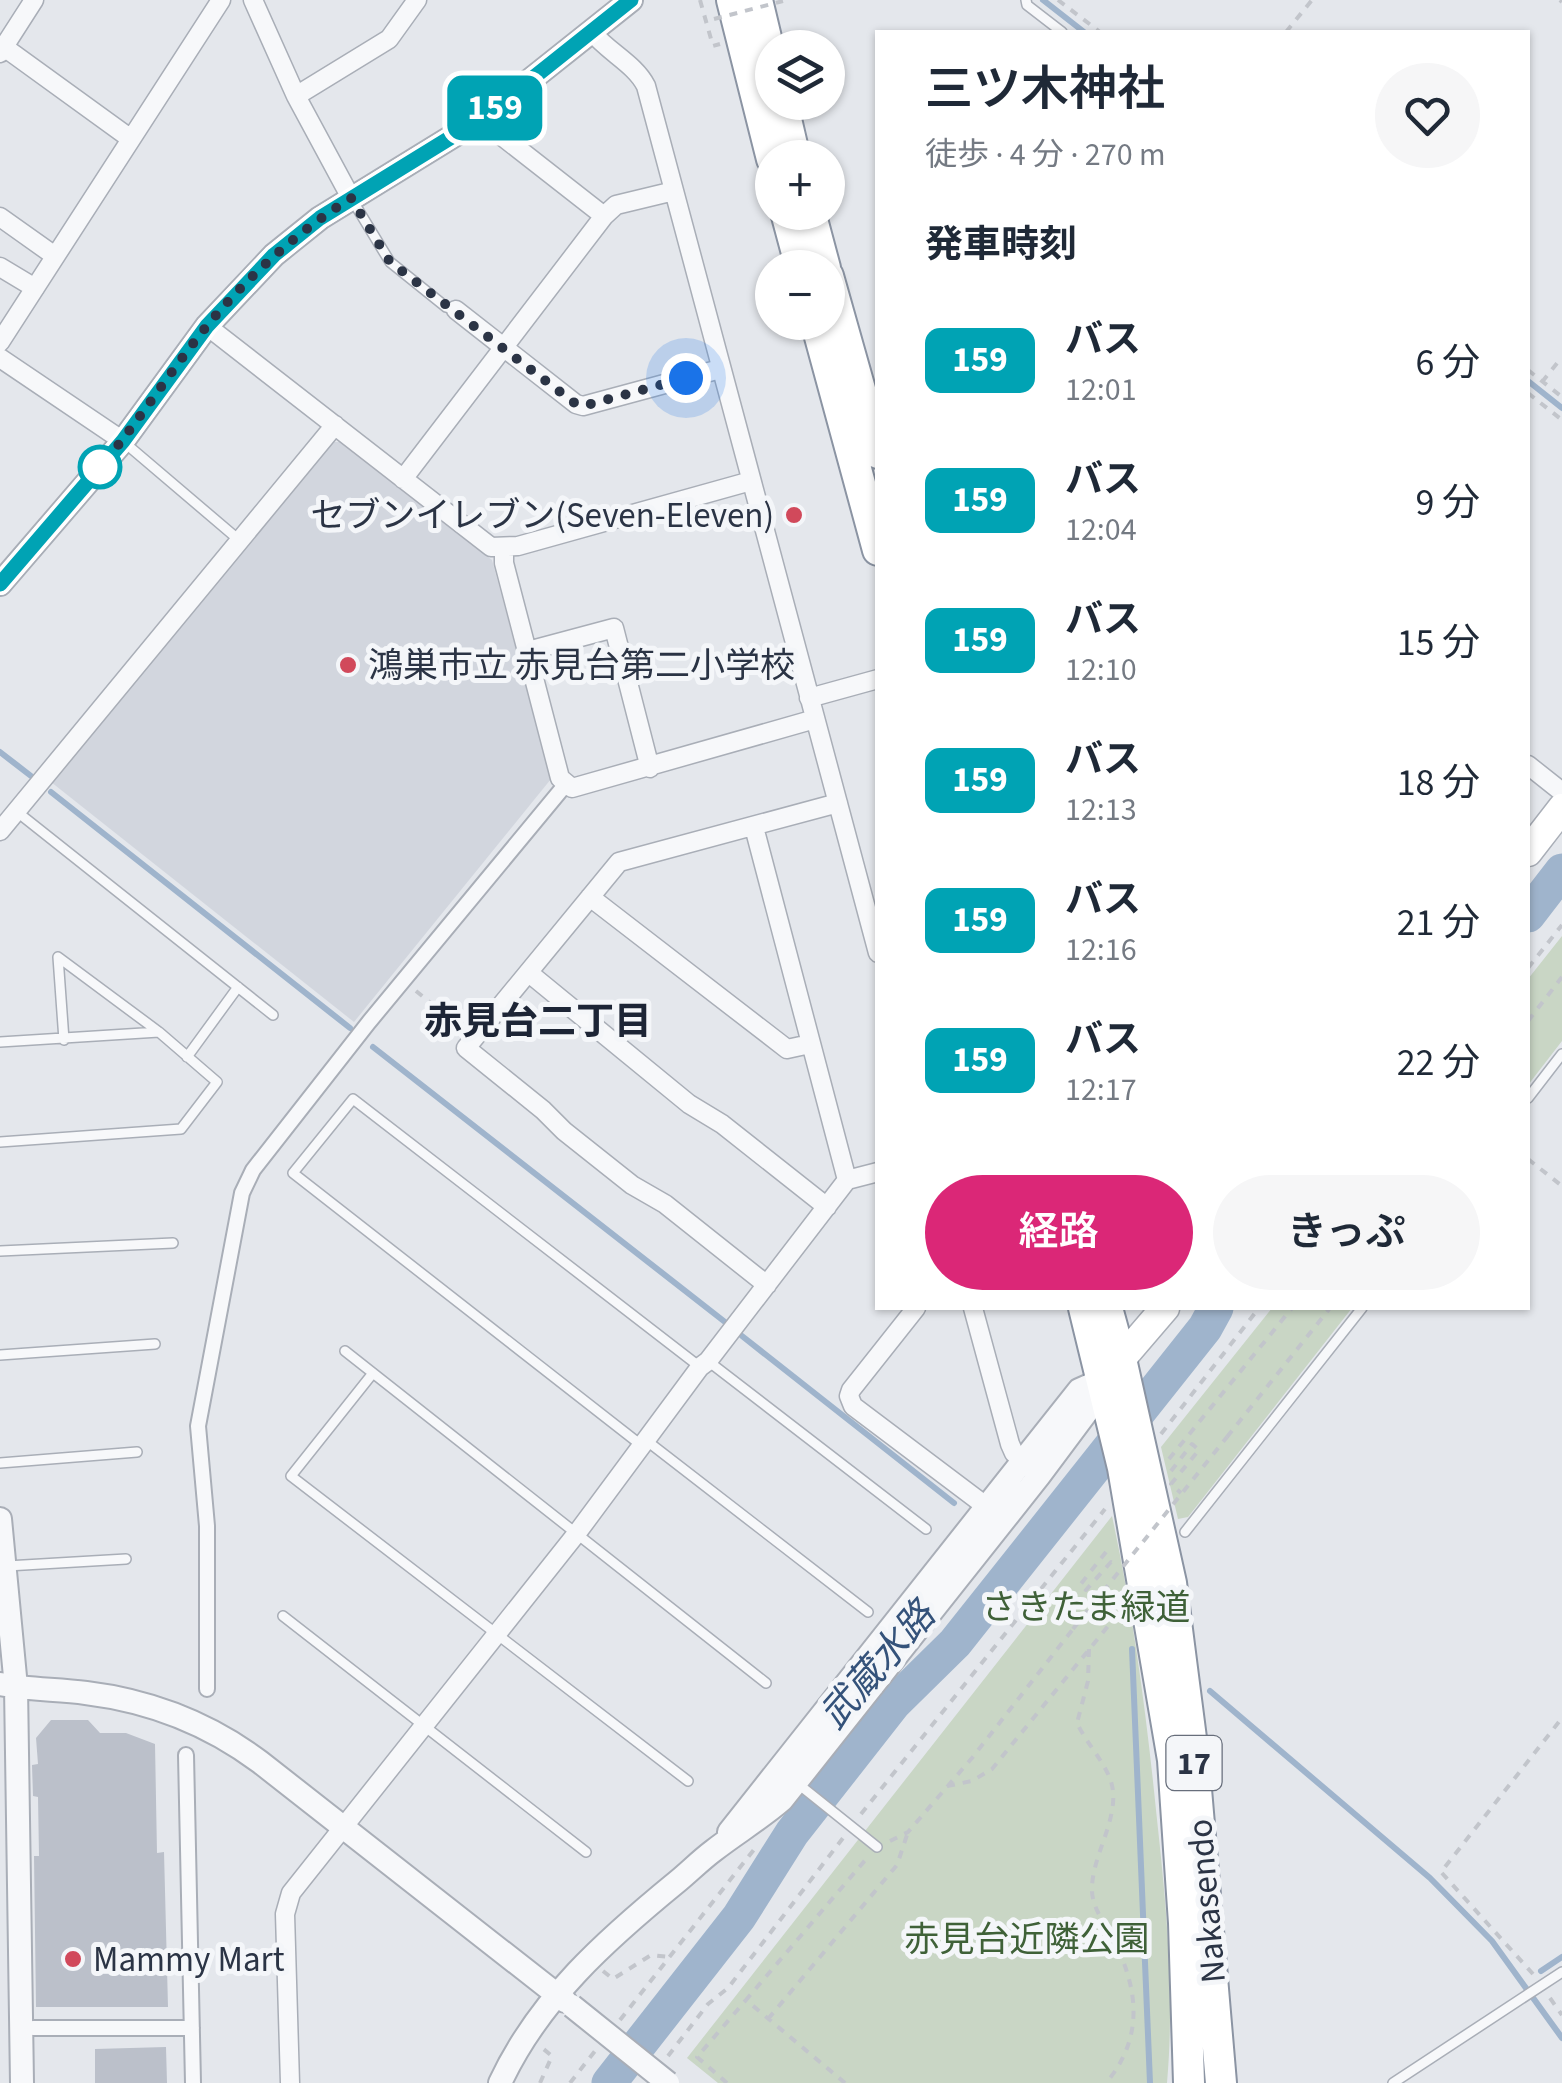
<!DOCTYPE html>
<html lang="ja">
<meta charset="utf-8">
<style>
body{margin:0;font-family:"Source Sans 3","Noto Sans JP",sans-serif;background:#f6f6f7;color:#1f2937;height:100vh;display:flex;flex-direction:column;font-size:38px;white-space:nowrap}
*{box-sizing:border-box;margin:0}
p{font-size:32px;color:#747a83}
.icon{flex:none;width:55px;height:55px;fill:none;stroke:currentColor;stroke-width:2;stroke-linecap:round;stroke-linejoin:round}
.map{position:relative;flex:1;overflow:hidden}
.sheet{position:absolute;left:875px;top:30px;width:655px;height:1280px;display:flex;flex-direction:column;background:#fff;border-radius:0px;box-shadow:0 2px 8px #0004}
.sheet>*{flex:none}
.badge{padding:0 20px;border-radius:15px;font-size:35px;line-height:65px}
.controls{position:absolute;left:755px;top:30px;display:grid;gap:20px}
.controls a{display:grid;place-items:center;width:90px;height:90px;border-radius:50%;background:#fff;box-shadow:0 2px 8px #0004;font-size:50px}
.you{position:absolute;width:50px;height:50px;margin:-25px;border:8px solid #fff;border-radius:50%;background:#1a73e8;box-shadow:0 0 0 15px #1a73e833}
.map>.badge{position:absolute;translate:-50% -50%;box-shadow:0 0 0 5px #fff}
h2{padding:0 50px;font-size:38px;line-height:90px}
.round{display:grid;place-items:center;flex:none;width:105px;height:105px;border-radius:52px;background:#f6f6f7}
.overview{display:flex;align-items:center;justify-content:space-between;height:170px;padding:0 50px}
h1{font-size:48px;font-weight:600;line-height:75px}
.cta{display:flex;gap:20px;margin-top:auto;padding:20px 50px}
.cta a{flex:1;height:115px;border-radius:60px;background:#db2777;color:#fff;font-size:40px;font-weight:600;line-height:115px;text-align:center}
.cta a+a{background:#f6f6f7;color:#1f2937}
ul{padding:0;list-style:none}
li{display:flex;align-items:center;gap:30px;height:140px;padding:0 50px}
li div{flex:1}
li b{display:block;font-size:38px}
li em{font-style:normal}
li .badge{min-width:110px;font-weight:700;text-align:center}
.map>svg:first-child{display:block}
</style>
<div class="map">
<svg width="1562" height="2083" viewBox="0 0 1562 2083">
<rect width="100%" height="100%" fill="#e4e7ec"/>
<path fill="#d2d6de" d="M332 442H342L492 560 551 779 354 1022 51 782Z"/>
<path fill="#c9d6c5" d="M1562 936V1041L1528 1085V979Z
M1272 1308H1352L1188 1517 1178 1519 1161 1447Z
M1112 1516C1133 1613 1146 1711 1156 1810 1166 1902 1175 1991 1167 2083H718L687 2058Z"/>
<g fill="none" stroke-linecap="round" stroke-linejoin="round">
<path stroke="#9fb4cc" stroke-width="6" d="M1043 0 1084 32
M1528 381 1562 408
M0 752 31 776
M51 792 350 1028
M373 1047 725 1322
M742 1336 954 1503
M1132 1649 1150 2083
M1210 1691 1430 1878 1492 1941 1562 2038
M1541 1971 1562 1957"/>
<path stroke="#9fb4cc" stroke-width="35" d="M1528 915 1562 871
M609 2083 739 1917 792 1833 894 1703 955 1643 1205 1328 1216 1308"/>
</g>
<path fill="#bbc0ca" d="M51 1720H88L100 1733H126L155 1744 157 1853 164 1852 168 2007H36L34 1856H39L38 1797 33 1796 32 1765 38 1764 36 1738Z
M166 2047 167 2083H95V2049Z"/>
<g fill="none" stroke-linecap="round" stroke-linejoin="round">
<g stroke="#a9aeb7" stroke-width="12">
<path id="service" d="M1026 0 1027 5 1062 32
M351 198 390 262 446 307 456 310
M125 443 239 540
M16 811 273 1015
M0 1042 159 1032
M187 1057 238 987
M1528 1098 1562 1054
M0 1142 181 1129 217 1082 159 1032 58 957 64 1040
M0 1251 173 1243
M345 1351 766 1683
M0 1355 155 1344
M708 1361 926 1529
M373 1373 291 1476 688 1781
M647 1441 868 1612
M641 1445 293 1173 353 1099 700 1367
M0 1463 137 1452
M1185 1532 1362 1308
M7 1566 126 1559
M283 1616 586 1852
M797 1783 877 1847
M1393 2083 1562 1972"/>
</g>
<g stroke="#a9aeb7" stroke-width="18">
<path id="pedestrian" d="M207 1689V1526L198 1426 242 1193 253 1170 369 1022 566 784
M186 1755 193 2083
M33 2028H192"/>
</g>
<g stroke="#a9aeb7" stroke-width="21">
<path id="minor" d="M253 0 296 96 351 198
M592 32C608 52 635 64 646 86L878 953
M4 47 131 139
M0 53 34 0
M296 96 389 39 417 0
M484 117 494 130 604 216
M0 217 55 256
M0 267 35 288
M456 310 576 404 583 406 720 369
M207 326 491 547 518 546 751 481
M0 342 221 0
M0 358 123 441
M403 479 604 216 616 205 674 191
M504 548V563L560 778 572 788 815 719
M528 651 614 628 650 768
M809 698 878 679
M1528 765 1562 792
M754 827 847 1180
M0 831 335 425
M590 897 787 1049 810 1044
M529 973 689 1104 722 1124 827 1207
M767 1285 665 1204 632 1185 564 1131 543 1110 466 1048 619 862 838 803
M916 1308 851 1390 849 1396 853 1406 987 1507
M973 1308 1010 1444 1014 1453 1031 1469
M290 2083 285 1914 291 1893 577 1533 700 1367 708 1361 847 1180 878 1172"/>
</g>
<g stroke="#a9aeb7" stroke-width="26">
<path id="tertiary" d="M0 584 123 441 207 326 274 255 320 218 484 117 631 0
M0 1519 16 1687 22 2083
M0 1684C28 1690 57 1689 86 1693 151 1701 208 1723 260 1762L565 2001
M729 1832 1079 1390 1104 1379
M500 2083C539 1999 607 1939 678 1881 690 1871 701 1860 713 1851 736 1833 760 1819 782 1800L1039 1476 1089 1409 1104 1379"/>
</g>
<g stroke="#a9aeb7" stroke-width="31">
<path id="secondary" d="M1528 852 1562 808
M1111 1371 1165 1308"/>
</g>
<g stroke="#8b94a3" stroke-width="34">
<path id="trunk" d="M732 0 772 159
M757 0 772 63
M782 102 795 158
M786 212 801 268
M810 212 825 268
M828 276 878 453
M816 322 878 550
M1084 1308 1123 1468 1173 1760 1184 1923 1189 2083
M1107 1308 1121 1359 1171 1583 1193 1754 1221 2083"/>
</g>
<path stroke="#c2c5cb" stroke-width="4" stroke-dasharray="8 8" stroke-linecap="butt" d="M700 0 713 46 720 44
M1058 0 1100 32
M1560 0 1562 2
M1286 32 1312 0
M1528 370 1562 397
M1542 382 1562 357
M1528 393 1562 420
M1528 968 1562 925
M416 991 459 1026
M1528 1021 1562 977
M1528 1159 1562 1186
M1161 1434 1259 1308
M1227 1437 1330 1308
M1169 1459 1292 1308
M1171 1471 1192 1444 1199 1450 1171 1484 1181 1493
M1106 1552 1080 1585 1086 1590 1111 1562 1113 1563
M1089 1649 1088 1681 1077 1723C1086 1742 1101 1758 1109 1776 1125 1812 1091 1854 1092 1890 1092 1908 1105 1923 1113 1939 1139 1989 1144 2038 1106 2083
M947 1786 972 1781 992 1769 1122 1609
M861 1814 1105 1509
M890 1841 908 1832 972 1758 1073 1629
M603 1971 613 1979 651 1955 669 1957
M1533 1974 1441 1872 1562 1718
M1550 1998 1562 2015
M768 2019 897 1865 908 1832
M620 2020 756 1847
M668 2056 708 2004 728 1988 843 1838
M540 2083 552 2056 541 2047
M570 2083 595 2051
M727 2083 697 2057 746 2000
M845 2083 746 2000 867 1858"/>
<use href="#service" stroke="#f7f8fa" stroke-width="9"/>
<use href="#pedestrian" stroke="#f7f8fa" stroke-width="14"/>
<use href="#minor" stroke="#f7f8fa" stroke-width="18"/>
<use href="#tertiary" stroke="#f7f8fa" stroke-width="22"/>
<use href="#secondary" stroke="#fff" stroke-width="28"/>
<use href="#trunk" stroke="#fff" stroke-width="30"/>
<g stroke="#a9aeb7" stroke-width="26" stroke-linecap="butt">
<path id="tertiary-bridge" d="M572 2006 668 2083"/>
</g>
<path stroke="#c2c5cb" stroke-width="4" stroke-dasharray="8 8" stroke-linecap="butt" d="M714 19 783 1
M1073 1629 1227 1437"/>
<use href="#tertiary-bridge" stroke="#f7f8fa" stroke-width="22"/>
</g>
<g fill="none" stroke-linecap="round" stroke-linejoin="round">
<g stroke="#fff" stroke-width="22">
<path id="line" d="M0 584 123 441 207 326 274 255 320 218 484 117 631 0"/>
</g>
<use href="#line" stroke="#00a3b4" stroke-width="15"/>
<path stroke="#2b3445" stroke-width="10" stroke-dasharray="0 18" d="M100 467 98 470C137 424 169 373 206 327 247 277 296 233 351 198L390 262 576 404 583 406 686 378"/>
</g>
<circle fill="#fff" stroke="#00a3b4" stroke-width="5" cx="100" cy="467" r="20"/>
<g fill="#d1495b" stroke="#f4f6f9" stroke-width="4">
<circle cx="794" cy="515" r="10"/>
<circle cx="348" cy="665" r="10"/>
<circle cx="73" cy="1959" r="10"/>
</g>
<g text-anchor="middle" stroke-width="10" stroke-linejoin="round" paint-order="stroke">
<rect fill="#f4f6f9" stroke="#676e7b" stroke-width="2.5" x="1166.5" y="1736" width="55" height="54" rx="8"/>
<g font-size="32" font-weight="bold" fill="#2b3445">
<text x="1194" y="1774">17</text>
</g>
<g font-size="35" fill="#2b3445" stroke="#f4f6f9" text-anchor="start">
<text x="774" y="527" text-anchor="end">セブンイレブン(Seven-Eleven)</text>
<text x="368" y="677">鴻巣市立 赤見台第二小学校</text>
<text x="93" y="1971">Mammy Mart</text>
</g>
<g font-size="35" fill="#3f6138" stroke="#f4f6f9">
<text x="1086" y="1619">さきたま緑道</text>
<text x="1027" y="1951">赤見台近隣公園</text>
</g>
<g font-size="35" fill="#2b3445" stroke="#f4f6f9">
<text transform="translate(1206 1901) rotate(-95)" y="12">Nakasendo</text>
</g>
<g font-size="38" font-weight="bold" fill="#1d2536" stroke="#f4f6f9">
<text x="538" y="1034">赤見台二丁目</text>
</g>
<g font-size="38" font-style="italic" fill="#34527a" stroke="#f4f6f9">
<text transform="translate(877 1665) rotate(-49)" y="13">武蔵水路</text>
</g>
</g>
</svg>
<div class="controls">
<a><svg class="icon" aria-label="layers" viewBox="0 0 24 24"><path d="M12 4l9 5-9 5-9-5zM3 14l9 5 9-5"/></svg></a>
<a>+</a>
<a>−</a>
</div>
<div class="you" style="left:686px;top:378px"></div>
<b class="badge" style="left:495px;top:108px;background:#00a3b4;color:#fff">159</b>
<section class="sheet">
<div class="overview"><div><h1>三ツ木神社</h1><p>徒歩 · 4 分 · 270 m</p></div><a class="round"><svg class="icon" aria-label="heart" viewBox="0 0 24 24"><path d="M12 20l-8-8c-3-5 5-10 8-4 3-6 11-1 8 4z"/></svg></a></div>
<h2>発車時刻</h2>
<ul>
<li><span class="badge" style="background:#00a3b4;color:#fff">159</span><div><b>バス</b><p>12:01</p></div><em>6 分</em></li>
<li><span class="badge" style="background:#00a3b4;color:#fff">159</span><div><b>バス</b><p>12:04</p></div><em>9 分</em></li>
<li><span class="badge" style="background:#00a3b4;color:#fff">159</span><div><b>バス</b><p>12:10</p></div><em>15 分</em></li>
<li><span class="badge" style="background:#00a3b4;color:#fff">159</span><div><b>バス</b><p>12:13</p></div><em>18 分</em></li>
<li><span class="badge" style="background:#00a3b4;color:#fff">159</span><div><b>バス</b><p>12:16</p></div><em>21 分</em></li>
<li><span class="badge" style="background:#00a3b4;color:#fff">159</span><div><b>バス</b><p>12:17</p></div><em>22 分</em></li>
</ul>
<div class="cta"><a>経路</a><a>きっぷ</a></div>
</section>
</div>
